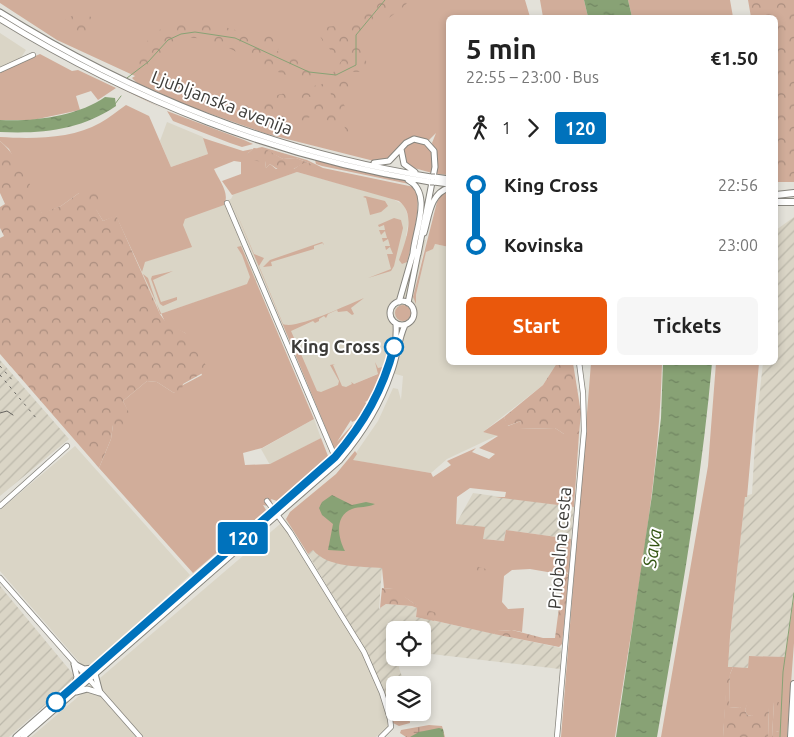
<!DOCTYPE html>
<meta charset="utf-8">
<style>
body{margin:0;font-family:Ubuntu,sans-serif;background:#f6f6f6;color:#222;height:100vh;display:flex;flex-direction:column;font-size:19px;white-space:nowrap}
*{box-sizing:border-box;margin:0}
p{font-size:16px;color:#767676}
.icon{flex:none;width:28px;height:28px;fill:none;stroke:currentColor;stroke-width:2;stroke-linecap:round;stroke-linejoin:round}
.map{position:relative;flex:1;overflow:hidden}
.details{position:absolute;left:446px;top:15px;width:332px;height:350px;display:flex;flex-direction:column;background:#fff;border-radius:8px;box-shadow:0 2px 8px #0003}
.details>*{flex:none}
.badge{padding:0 10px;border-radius:4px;font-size:18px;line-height:32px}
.buttons{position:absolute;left:386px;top:621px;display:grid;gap:10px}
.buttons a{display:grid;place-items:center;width:45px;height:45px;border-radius:8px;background:#fff;box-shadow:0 2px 8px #0003;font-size:25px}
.map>.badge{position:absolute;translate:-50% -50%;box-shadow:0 0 0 2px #fff}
.legs{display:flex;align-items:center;gap:8px;height:55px;padding:0 20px;font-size:16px}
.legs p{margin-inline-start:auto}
.headline{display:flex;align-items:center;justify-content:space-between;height:85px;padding:0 20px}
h1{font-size:28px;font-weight:700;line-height:38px}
.cta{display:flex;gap:10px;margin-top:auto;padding:10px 20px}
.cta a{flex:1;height:58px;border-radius:8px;background:#ea580c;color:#fff;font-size:20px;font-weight:700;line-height:58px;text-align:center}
.cta a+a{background:#f6f6f6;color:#222}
ul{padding:0 20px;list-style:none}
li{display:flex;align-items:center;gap:18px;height:60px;font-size:19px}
li i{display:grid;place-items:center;width:8px;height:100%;margin:0 6px;background:currentColor}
li i::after{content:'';width:12px;height:12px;margin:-6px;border:4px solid;border-radius:50%;background:#fff}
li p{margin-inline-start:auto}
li:first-child i{background:linear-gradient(#0000 50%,currentColor 0)}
li:last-child i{background:linear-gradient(currentColor 50%,#0000 0)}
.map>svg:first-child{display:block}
</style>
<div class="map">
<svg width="794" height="737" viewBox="0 0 794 737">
<defs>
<pattern id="industrial-furrows" width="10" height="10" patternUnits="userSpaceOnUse" patternTransform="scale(1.25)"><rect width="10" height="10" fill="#dad5c6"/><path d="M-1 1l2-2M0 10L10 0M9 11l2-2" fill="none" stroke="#bcb8ab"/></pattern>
<pattern id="forest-crowns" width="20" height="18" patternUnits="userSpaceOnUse" patternTransform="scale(1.25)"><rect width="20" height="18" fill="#d1ad9a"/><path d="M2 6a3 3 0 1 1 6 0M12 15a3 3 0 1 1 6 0" fill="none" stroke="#ab8e7f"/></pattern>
<pattern id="wetland-marsh" width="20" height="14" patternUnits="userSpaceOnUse" patternTransform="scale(1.25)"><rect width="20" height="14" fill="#d1ad9a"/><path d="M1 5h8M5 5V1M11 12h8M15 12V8" fill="none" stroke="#ab8e7f"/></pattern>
<pattern id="water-ripples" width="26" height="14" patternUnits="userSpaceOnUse" patternTransform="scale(1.25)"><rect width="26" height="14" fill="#88a275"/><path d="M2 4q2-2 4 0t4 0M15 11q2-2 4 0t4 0" fill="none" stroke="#708561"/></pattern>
</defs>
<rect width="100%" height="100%" fill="#e3e1d9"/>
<path fill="#dad5c6" d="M0 33 26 50 20 59 0 68Z
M167 122 203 137 208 154 171 167 160 141Z
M297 172 391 198 404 205 409 219 406 236 426 240 413 297 415 300 426 251 435 244 449 247V362L557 363 543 385 483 432 498 435 447 459 431 473 351 460 378 421 393 388 398 389 401 400 403 376 384 371 315 401 263 279 160 314 138 264 189 247 177 216 231 199 234 193Z
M314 419 321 438 270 465 261 449Z
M75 446 190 575 93 664 86 666 81 664 0 571V510Z
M286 519 365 650 393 723 376 737H31Z"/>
<path fill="url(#industrial-furrows)" d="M794 217V597L785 657 750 656 748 668 727 667 745 496 752 494 756 425 763 363 776 362V230Z
M0 360 69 439 0 496Z
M473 493 574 507 571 539 506 530 504 541 483 539 456 524Z
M313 550 352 565 382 568 379 609 386 604 412 606 417 608 416 617 561 648 560 669 423 653 422 630H395V658H400L399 668 405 685H395V696L383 699 365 650 308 554Z
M0 586 73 674V680L9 737H0Z"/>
<path fill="#d1ad9a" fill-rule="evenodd" d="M0 0H525L530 17 449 18V175L436 174 438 158 432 143 436 133 428 141C403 129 399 158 378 162L267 134 191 107 137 83 132 78 135 76 57 40 0 3Z
M540 0H584L588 17H543Z
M628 0H730L733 17H632Z
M13 31 161 108 102 79Z
M40 54 72 71 78 70 116 88 98 100 91 91 76 96 80 110 33 120H0V71Z
M126 105 149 116 171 167 208 154 203 138 243 151 262 147 307 160 323 168 414 187C424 198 411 247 407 262L402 264 399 260C405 242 417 215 399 201L297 172 232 195 222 181 241 174V162L234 161 214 169C220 182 230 193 224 205L185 219 183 225 192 247 145 262 142 272 116 216 103 221 95 208 79 193 61 206 42 214 9 149 0 141V137C32 139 72 139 100 123 109 118 117 111 126 105ZM254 148 267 151 283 159 296 158 314 165 304 162 294 169H276L270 164 266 168 265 161 247 154Z
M167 111 244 140 253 144 242 147 230 143 173 121Z
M414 142C433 142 434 157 432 173L407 166C403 156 401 146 414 142Z
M315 160 407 181 414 185 322 166 316 164Z
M449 191V247L435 244 433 249 426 252 416 295V304L413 297 437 202 441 195Z
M365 196 385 201 388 206 381 212 370 215 366 198 363 197Z
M232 202 254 254 264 258 259 266 283 324C296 330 349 304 364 298L351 308 354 314 352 315 347 311 338 312 337 310 328 314 326 318 324 316 319 319V321L315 323 313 321 291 331 317 391 321 392 338 385 339 381 330 365 335 364 333 365 342 386 346 387 352 384 351 382 354 384 378 374 375 362 378 368 383 367 386 356H388L373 398 365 402 369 405C364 414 362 418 352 422L351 420 337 442 352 425 356 427 336 448H334Z
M394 218 401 220 403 228 394 266 391 271 368 278 391 269 387 254H393L390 247 386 250 385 246H390L388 239 383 242 382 238H387L385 231 381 235 379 230H385L384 225 379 227 378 225Z
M322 242 324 244V245L323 243 314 246V249L271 262 272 266 263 267 270 260Z
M241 246 314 419 262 448 243 453 245 465 270 464 321 438 328 456 277 501 271 499 272 503 269 500 265 502 268 506 263 505 266 510 193 573 99 468 111 439 113 425 133 422 123 401 147 381 157 382 174 393 183 385 202 375 185 333 166 324 143 274 148 278 160 314 247 284 250 277 242 255 237 247Z
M173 271 153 280 161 302 177 297V300L163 306 160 304 151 279 152 276Z
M395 313a8 8 0 1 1 16 0a8 8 0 1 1-16 0Z
M591 363H662C659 488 633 613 615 737H561Z
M716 363H759L747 497H745L730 637 723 737H661L708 466Z
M504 417 508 426 521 421 520 429 555 428 564 434H579L574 507 495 497H505L506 492 470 488 457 497 456 524 485 527 483 539 504 541 506 530 571 539 569 575 567 572 565 575 530 569 512 570 504 576 502 602 508 609 524 608 522 632 512 630 497 631 494 634 418 617 419 607 393 589 384 588 382 568C360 566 328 568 313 550L308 554 286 519 290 512 336 474 355 451 357 454 353 460 431 473 433 477 451 465 447 461 476 448 472 452 489 459 495 454 479 448 498 436 483 432Z
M794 597V643L787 737H779V732L776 731 774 702 772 737H768L769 708 752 716 747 715 745 710 748 700 740 708 729 707 730 674 733 667 748 668 749 656 785 657Z
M395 696V712L409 713 410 723 399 726 393 723 386 698Z"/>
<path fill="url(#forest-crowns)" d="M373 0H409C403 10 391 15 382 24L377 22 382 16 377 13 371 24 365 28 362 51 368 66 364 72H350L347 79 352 83 342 101 350 116 351 134 347 135 342 118 338 114V122L324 120 316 113C298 125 295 127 275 118L332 100 330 90 259 114 245 106 261 99 326 83 342 60 325 45 315 27C340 28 357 21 374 3Z
M748 0H794V182H776V18L751 17Z
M85 9 97 26 82 38 57 24Z
M180 22 221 26 261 37V25L267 26 279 49 275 50 320 70 316 80C284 82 247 54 216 43 208 41 198 37 189 38 178 40 166 52 158 60L165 79 133 66 139 53 154 32Z
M0 141C22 161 31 187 42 213L61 206 79 193 105 192 110 202 96 209 103 221 116 215 160 314C168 327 174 325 185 333 196 341 202 358 208 370L183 384 182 389 174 393 157 382 147 381 123 401 134 422 126 427 113 425 111 439 99 468 0 354V238L4 236 0 228V207L5 204 0 193Z
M254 148 267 150 283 159 296 158 314 165 310 169 304 163 285 174 270 164 266 168 265 161C256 162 253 161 247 154Z
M557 363H573L581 413 579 434H564L555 428 519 429 521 421 507 426 504 417 543 385Z
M465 563 486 569 489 574 461 569V564Z
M565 572 569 575 562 644 559 647 494 634 496 631 512 630 543 638H555L563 577 559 575H565Z
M382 588 397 589C409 602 420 608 437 613L434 621 416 617 417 608 412 606 386 604 380 608Z
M727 667H733L730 674 729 707 740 708 744 699 749 700 745 710 747 715 752 716 759 708H769L768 737H723Z
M774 702H779L776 731 779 732V737H772Z"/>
<path fill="url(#wetland-marsh)" d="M429 725 442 726 445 737H406L400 733 401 730Z"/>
<path fill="url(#water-ripples)" d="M584 0H628L632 17H588Z
M105 97 115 98 116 106C81 130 42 134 0 132V120C32 122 79 116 105 97Z
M663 363H712C701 488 678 613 657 737H616L652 495 661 418Z
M332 495 352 505 366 502 375 504C367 508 360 506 352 509 334 516 338 538 345 551L328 550 333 524 322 515 319 508 322 502Z
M439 728 443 729 444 737H410L419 732Z"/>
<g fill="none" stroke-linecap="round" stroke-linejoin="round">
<path stroke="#88a275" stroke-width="1" d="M127 78 148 62 168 40 181 34 195 32 235 38 309 72 336 75 356 65V35L385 0
M115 104 121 96
M780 737 783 672 794 593"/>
<g stroke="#87857e" stroke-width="6">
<path id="minor" d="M0 70 33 55
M227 203 335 457
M267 501 290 532 364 652 382 693 390 719 391 727 381 737
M0 506 67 446
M0 578 140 737
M557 737 584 431 583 393 579 362"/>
</g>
<g stroke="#87857e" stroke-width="7">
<path id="major" d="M0 12C131 94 278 153 431 177
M0 19C131 100 278 158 430 182
M401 149 404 164 415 172
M374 163 389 161 406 143 414 139 426 142 434 151 435 167 418 254
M435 177 449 179
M408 180C433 193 415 230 413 253
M434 182 449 184
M424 233C429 217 430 193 449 188
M390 313a12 12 0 1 1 24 0a12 12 0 1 1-24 0Z
M399 302 414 250
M408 303 418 253
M74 664 84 669 93 668
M95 674 100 693
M74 686 77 677 74 664
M76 692 87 689 100 693
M16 737 335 457C365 421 399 373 396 324
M23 737 340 460C362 434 380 406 391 373 397 358 398 340 405 325"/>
</g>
<g stroke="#87857e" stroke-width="8">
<path id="highway" d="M776 195 794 193
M776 202H794
M791 737 794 684"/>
</g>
<use href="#minor" stroke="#fff" stroke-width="4.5"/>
<use href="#major" stroke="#fff" stroke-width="5"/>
<use href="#highway" stroke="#fff" stroke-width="6"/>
<path stroke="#64625e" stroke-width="1" d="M0 413 7 411 13 415"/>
<path stroke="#64625e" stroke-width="1" stroke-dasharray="2.5 5" stroke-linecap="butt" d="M0 366 14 382
M0 375 37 419"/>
<g stroke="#87857e" stroke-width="7" stroke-linecap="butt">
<path id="major-bridge" d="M431 177H435
M430 182H434"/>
</g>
<use href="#major-bridge" stroke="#fff" stroke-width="5"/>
</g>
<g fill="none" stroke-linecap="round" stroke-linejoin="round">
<g stroke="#fff" stroke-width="11">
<path id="line-1" d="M56 702 335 457C364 423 383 390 394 347"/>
</g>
<use href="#line-1" stroke="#0072bc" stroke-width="8"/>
</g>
<g fill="#fff" stroke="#0072bc" stroke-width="2.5">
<circle cx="394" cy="347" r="9"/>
<circle cx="56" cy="702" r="9"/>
</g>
<g text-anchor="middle" stroke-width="4" stroke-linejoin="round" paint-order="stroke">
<g font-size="18" fill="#3c3b38" stroke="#fff">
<text transform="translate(222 103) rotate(21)" y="6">Ljubljanska avenija</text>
<text transform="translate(560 548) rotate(-85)" y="6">Priobalna cesta</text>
</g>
<g font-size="18" font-weight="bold" fill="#3c3b38" stroke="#fff" text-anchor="end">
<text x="380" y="353">King Cross</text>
</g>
<g font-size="19" font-style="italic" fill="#345513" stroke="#fff">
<text transform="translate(652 548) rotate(-81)" y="7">Sava</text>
</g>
</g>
</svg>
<div class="buttons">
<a><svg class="icon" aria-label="locate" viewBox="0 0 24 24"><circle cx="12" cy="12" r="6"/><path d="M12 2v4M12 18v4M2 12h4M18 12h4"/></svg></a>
<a><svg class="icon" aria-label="layers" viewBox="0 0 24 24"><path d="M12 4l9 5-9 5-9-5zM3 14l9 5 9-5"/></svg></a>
</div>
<b class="badge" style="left:243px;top:538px;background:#0072bc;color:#fff">120</b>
<section class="details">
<div class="headline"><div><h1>5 min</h1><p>22:55 – 23:00 · Bus</p></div><b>€1.50</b></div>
<div class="legs"><svg class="icon" aria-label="walk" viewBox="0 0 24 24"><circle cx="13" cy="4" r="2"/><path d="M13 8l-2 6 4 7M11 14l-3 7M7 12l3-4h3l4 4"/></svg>1<svg class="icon" aria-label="forward" viewBox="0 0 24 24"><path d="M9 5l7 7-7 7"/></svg><b class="badge" style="background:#0072bc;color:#fff">120</b></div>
<ul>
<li><i style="color:#0072bc"></i><b>King Cross</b><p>22:56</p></li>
<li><i style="color:#0072bc"></i><b>Kovinska</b><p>23:00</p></li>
</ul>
<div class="cta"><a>Start</a><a>Tickets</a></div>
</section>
</div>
